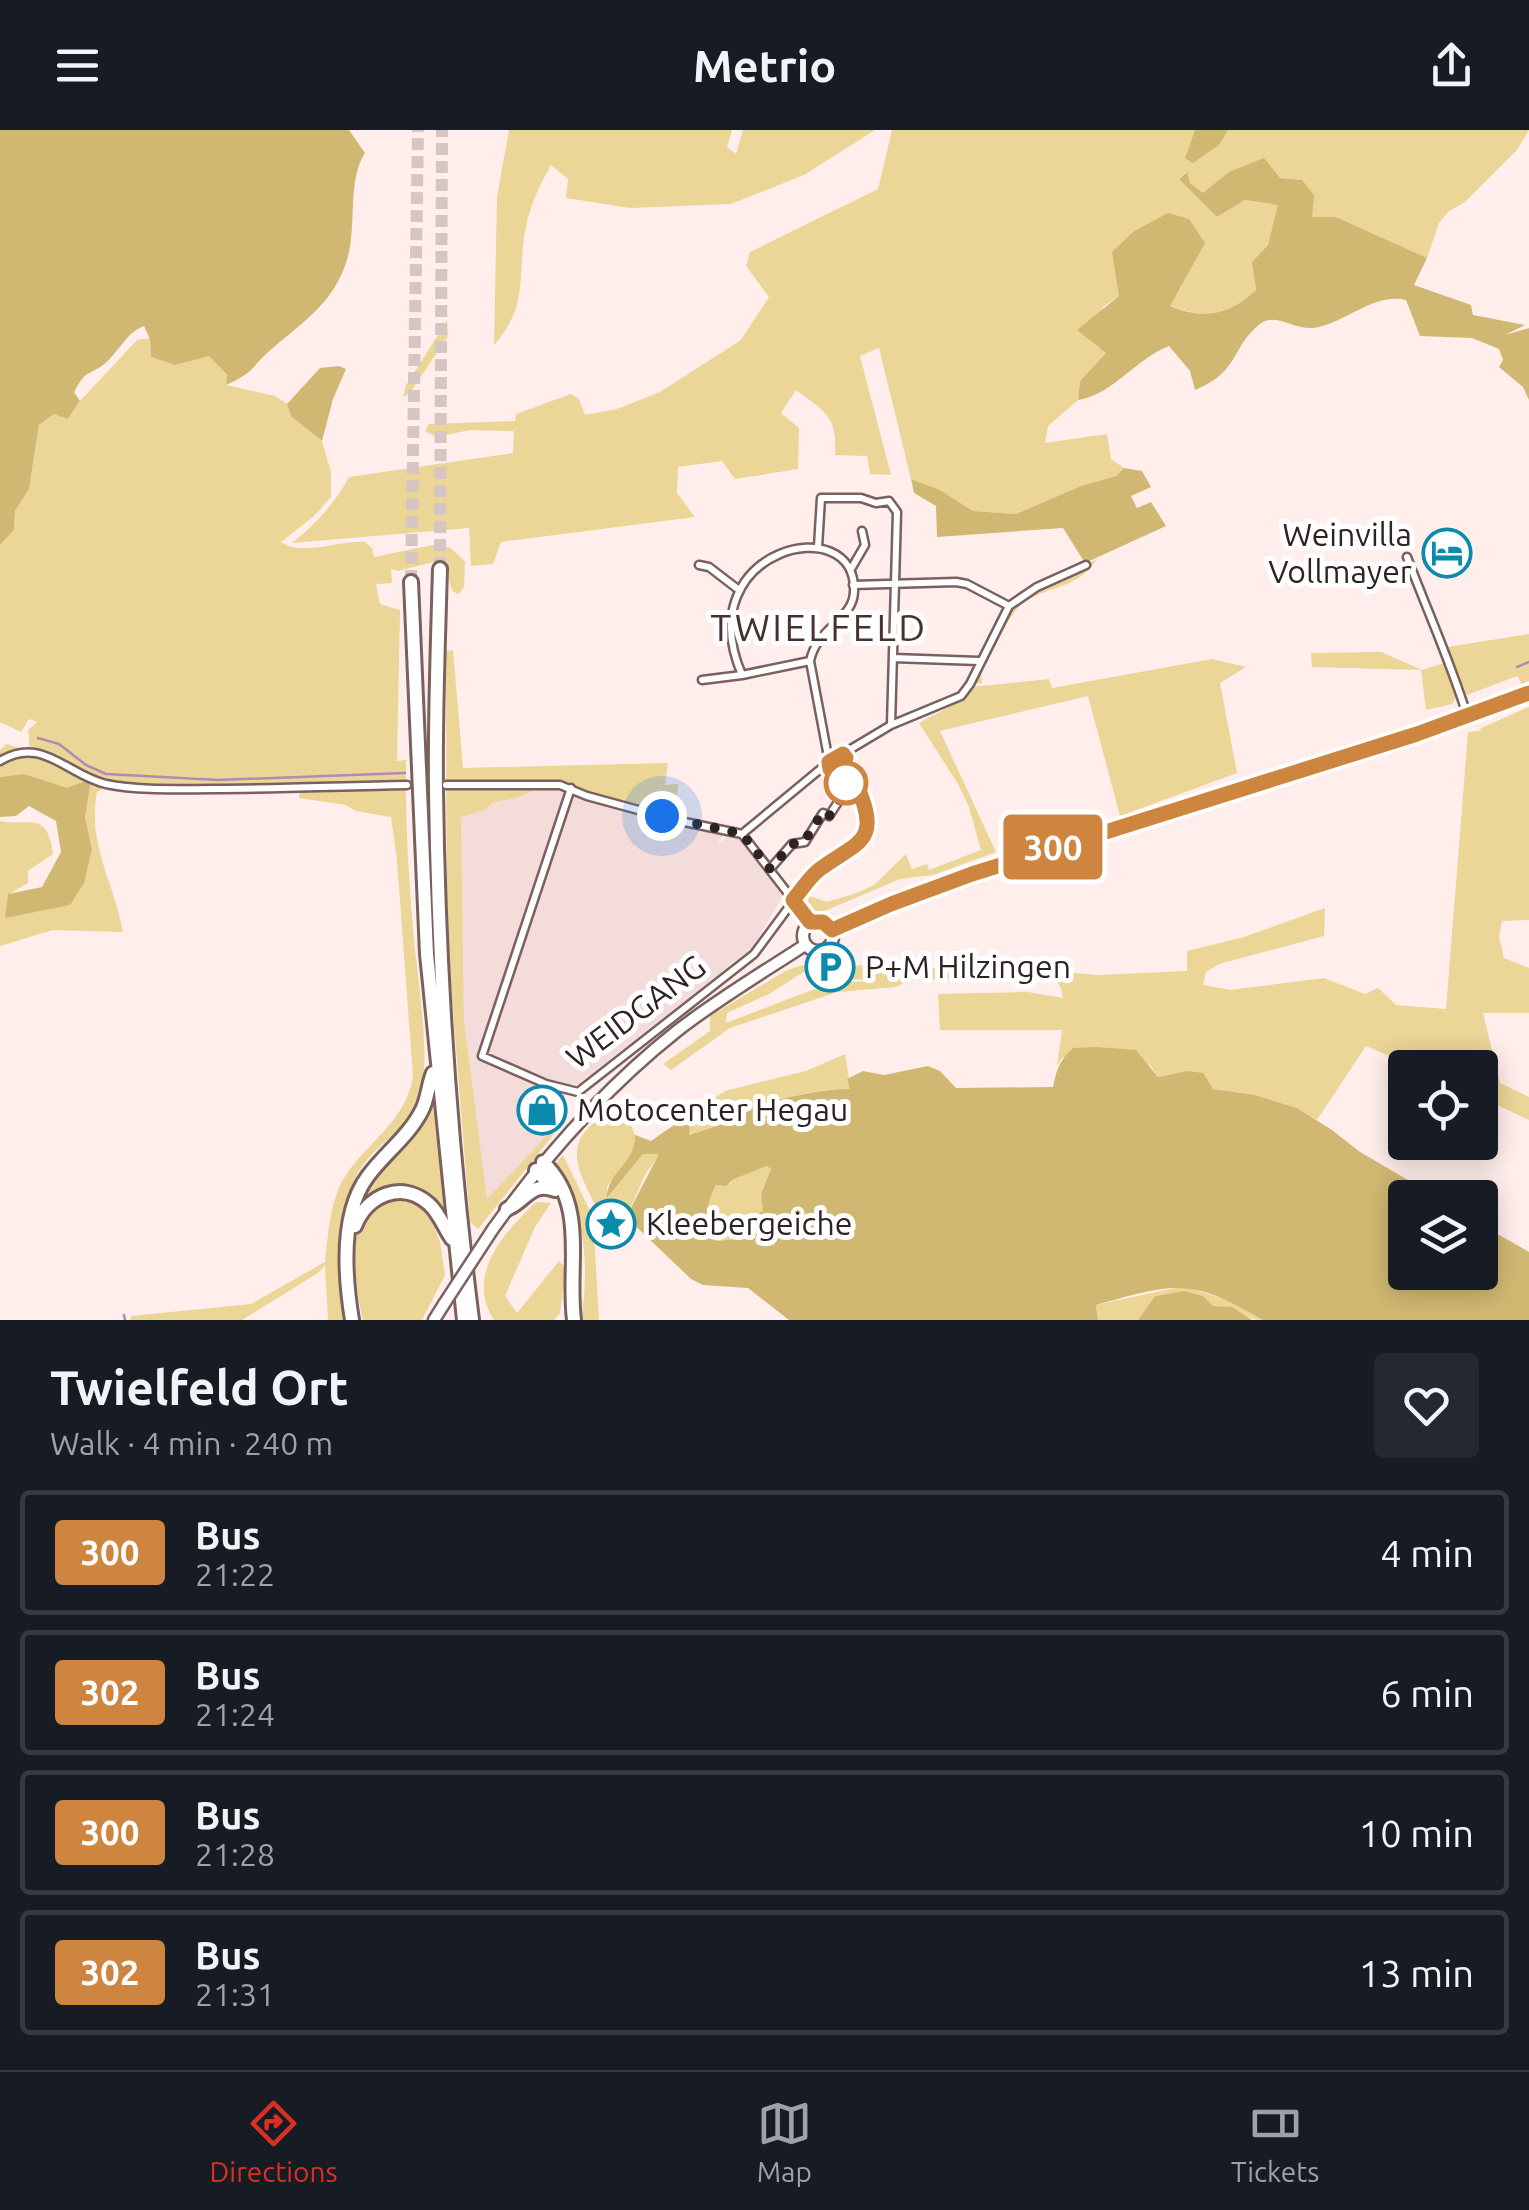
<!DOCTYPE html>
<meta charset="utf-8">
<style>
body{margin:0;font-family:Ubuntu,sans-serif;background:#242831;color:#f1f3f6;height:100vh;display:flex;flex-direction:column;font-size:38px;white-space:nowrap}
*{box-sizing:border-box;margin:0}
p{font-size:32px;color:#9ea1a6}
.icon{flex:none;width:55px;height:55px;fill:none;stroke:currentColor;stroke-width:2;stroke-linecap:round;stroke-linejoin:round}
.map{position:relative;height:1190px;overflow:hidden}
.side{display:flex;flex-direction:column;background:#171b24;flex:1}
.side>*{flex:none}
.badge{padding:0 20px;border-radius:8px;font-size:35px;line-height:65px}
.buttons{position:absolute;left:1388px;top:920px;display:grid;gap:20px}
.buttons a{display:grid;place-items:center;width:110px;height:110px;border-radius:10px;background:#171b24;box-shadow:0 5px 25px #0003;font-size:50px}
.you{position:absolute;width:50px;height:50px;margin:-25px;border:8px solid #fff;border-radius:50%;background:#1a73e8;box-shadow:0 0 0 15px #1a73e833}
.map>.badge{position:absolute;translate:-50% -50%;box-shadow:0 0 0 5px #fff}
.round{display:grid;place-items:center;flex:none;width:105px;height:105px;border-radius:10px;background:#242831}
.headline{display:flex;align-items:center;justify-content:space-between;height:170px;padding:0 50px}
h1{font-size:48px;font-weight:700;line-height:75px}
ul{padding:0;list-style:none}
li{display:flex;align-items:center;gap:30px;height:125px;margin:0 20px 15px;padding:0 30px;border:5px solid #363941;border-radius:10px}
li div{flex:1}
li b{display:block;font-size:38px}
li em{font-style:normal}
li .badge{min-width:110px;font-weight:700;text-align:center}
header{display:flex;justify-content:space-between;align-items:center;height:130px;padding:0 50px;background:#171b24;font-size:45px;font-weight:700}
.menu{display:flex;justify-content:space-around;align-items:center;height:140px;border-top:2px solid #363941;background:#171b24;font-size:28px;color:#9ea1a6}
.menu a{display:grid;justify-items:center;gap:5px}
.menu .on{color:#d93025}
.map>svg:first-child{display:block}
</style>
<header><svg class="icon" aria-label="menu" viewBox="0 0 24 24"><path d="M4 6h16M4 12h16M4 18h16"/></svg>Metrio<svg class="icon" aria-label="share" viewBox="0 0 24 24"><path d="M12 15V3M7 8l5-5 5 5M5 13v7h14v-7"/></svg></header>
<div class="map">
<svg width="1529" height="1190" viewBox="0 0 1529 1190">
<rect width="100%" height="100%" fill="#ffeeeb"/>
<path fill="#f3dcd9" d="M549 653 725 702 717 715 728 706 740 708 784 764 753 817 578 954H570L551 1001 487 1070 464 890 461 686 485 680 493 672 517 668Z"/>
<path fill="#ebd597" d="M509 0H732L727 17 736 24 743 0H875L804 45 731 74 630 78 566 68 568 49 551 35C539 56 529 78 525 102 517 150 529 175 494 215L497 67Z
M892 0H1195L1185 28 1218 15 1228 0H1529L1517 20 1465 72 1448 82 1439 93 1427 128 1336 87H1312L1302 50 1229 42 1203 64 1190 53 1186 42 1179 48 1217 87 1245 70 1279 75 1268 115 1253 132 1256 160C1230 185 1203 190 1169 175L1182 155 1117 145 1119 166 1103 177 1096 216 1107 222 1080 251 1078 270 1048 296 1045 313 1107 304 1111 329 1124 338 1116 346 1081 356 1016 384 973 381 940 360 911 349 879 218 860 226 891 345 870 344 867 326 835 325C837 285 826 283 796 260L781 283 799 298 798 339 735 349 722 331 678 337 677 363 695 387 501 412 493 434 471 436 469 398 292 413C317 393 334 374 349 347L513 323 514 301 470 300 436 307 425 301 429 294 515 291 516 284 571 264 579 269 585 285 617 279 660 262 741 210 769 167 746 136 750 122 878 59Z
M447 191 448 206 410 263 403 267 406 255Z
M150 208 151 227 175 235 209 225 227 246 226 255 275 266 287 274 292 286 322 311 331 342V367L314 386 281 412C303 427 339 410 365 412L372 418 374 427 432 415 449 417 465 431 464 457 459 464 453 462C447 451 451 440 445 429L398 441 391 439 392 453 376 454 380 474 400 480 397 631 406 630C405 693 409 757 415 820 419 855 429 924 422 957 414 997 376 1012 359 1041 337 1078 336 1149 345 1190H328L325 1135 318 1143 242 1190H130L131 1186 251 1174 325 1132C328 1105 330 1071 344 1048 367 1011 405 993 413 947L397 730 391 687 356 681 346 675 299 668 300 659 110 655 97 662C87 715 114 751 123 802L53 800 0 816V691C30 697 47 679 53 724L28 741V753L9 764 6 787 92 719 85 687 87 666 24 644 0 647V620L6 614 30 621 28 600 37 592 29 589 21 602 0 592V415L14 400 15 381 29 359 39 295 54 284 69 288 80 271 137 210Z
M1097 429C1077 460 1051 454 1023 473 1009 483 991 525 981 542L982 553 970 554 1009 476 1037 457Z
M1529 504V551L1522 554 1517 546 1467 565 1447 517Z
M453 520 463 638 668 633 665 655 678 654 675 690 549 653 517 668 493 672 485 680 461 687 464 890 487 1069 551 1001 554 1004 478 1099 470 1092 447 806 446 521Z
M1381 522 1422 540 1444 533 1458 564 1452 574 1426 580 1421 540 1312 537 1311 523Z
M1212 529 1246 537 1220 553 1237 643 1120 686 1088 566 940 601 996 722 933 745 900 749 827 780 807 783 801 773 804 764 827 772 857 763 874 755 906 724 912 739 927 734 929 740 981 720 969 677 958 654 919 593 957 573 971 557 1049 549 1052 558Z
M1529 577V790L1502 791 1499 807 1504 828 1529 838V883H1483L1500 953 1529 967V990L1480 967V938L1415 937 1366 916 1317 990 1297 978 1255 965 1213 959 1173 944 1158 947 1150 935 1063 927 1057 935 1062 900H940L938 864 1027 862 1063 868 1061 858 1054 848 1064 842 1098 845 1187 841V821L1244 807 1325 778 1324 806 1219 834 1206 842 1203 855 1230 860 1324 848 1365 864 1378 858 1396 875 1446 879 1468 602 1484 600 1479 599Z
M895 834 939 839 1040 841 1025 847 909 850 896 857 837 862 730 898 671 940 663 934 710 901V886L787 840 804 835 810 838 769 864 727 883 726 893 812 860 844 852 880 851 851 849 840 843 847 836Z
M845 924 851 959C811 958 772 972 734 983V990L688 1005 691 983 725 961 806 941Z
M433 969 445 1083C406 1069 391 1037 357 1084L367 1055Z
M623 975 635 1005 636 1020 607 1056 608 1067 643 1024H660L646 1043 626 1087 602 1088C575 1035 555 1008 623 975Z
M563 1025 593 1087 599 1190H581C590 1136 585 1080 555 1034Z
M767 1036 771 1039 761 1064 764 1081 745 1093 735 1109 716 1111C704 1094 706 1073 716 1055L730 1054 734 1049Z
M391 1066 413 1071 430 1086 440 1112 445 1145 422 1190H363C357 1166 348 1106 364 1086 370 1078 383 1072 391 1066Z
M536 1072 551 1073 535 1097 505 1166 517 1183 559 1131 566 1138 560 1183 554 1190H494C465 1145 504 1102 536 1072Z
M1184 1156 1235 1173 1263 1190C1246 1190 1232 1175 1213 1176 1195 1159 1178 1161 1155 1166L1138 1190H1098L1096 1175Z"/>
<path fill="#d1b872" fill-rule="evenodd" d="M0 0H349L365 23C348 49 356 91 349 122 338 169 308 188 274 217 251 236 257 241 226 255L227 245 209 226 175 235 151 227 150 209 144 196C125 203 119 223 103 235 84 248 87 239 74 262L80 271 68 289 54 284 39 295 29 359 15 381 14 400 0 415Z
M1195 0H1228L1219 15 1193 33 1185 28Z
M1264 28 1280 48 1302 50 1314 65 1312 87H1336L1427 128 1414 155 1471 175 1473 185 1525 195 1505 205 1529 198V270L1523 257 1499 237 1503 230 1499 219 1472 208 1420 206 1406 170C1375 163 1349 190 1319 197 1296 203 1276 181 1260 194 1230 218 1241 241 1195 260L1190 241 1169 216C1137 228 1112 265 1078 270L1080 251 1106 223 1077 200 1119 166 1112 122 1133 102 1168 83 1189 89 1205 113 1170 176C1203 190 1230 185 1256 160L1252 132 1268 115 1278 75 1245 70 1217 87 1179 49 1187 42 1190 53 1203 63 1229 42Z
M339 236 346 239 333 269 322 311 291 286 287 274 320 238Z
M1124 338 1142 341 1151 357 1131 366 1137 378 1151 372 1166 396 1085 433 1063 398 937 407 936 376 914 363 911 349 940 360 973 381 1016 384 1081 356 1116 346Z
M24 644 67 658 91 649 85 687 92 719 84 753 70 775 5 788 8 764 42 757 61 722 56 691 29 676 16 686 0 687V647Z
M1096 917 1136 920 1158 947 1188 941 1203 943 1213 959 1255 965 1297 978 1332 1000 1360 1022 1437 1067 1405 1068V1142H1480V1094L1529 1122V1190H1263C1190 1147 1175 1153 1096 1175L1098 1190H789L748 1158 703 1155 691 1149 626 1087 659 1024H643L607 1068C607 1041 636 1034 635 1005L651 1011 691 983 689 1005 734 990 733 983C771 972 810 959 850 959L847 949 863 941 884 945 928 936 940 941 956 958 1053 957C1057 939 1059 931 1073 918ZM767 1036 771 1039 761 1064 763 1081 745 1092 735 1109 716 1111C704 1094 706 1073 716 1055L726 1056 734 1049Z
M1184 1161 1203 1166 1213 1176 1232 1177 1252 1190H1138L1155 1166Z"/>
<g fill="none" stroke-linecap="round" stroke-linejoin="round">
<path stroke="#b18bb3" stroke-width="2.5" d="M1517 537 1529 532
M38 608 59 614 86 635 106 644 218 650 405 643
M124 1185 125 1190"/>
<path stroke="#d5c5c3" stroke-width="12" stroke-dasharray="12 6" stroke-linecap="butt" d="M440 439 442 0
M411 452 418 0"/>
<g stroke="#7a615e" stroke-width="11">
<path id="street" d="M1407 427C1427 480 1450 531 1467 585
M699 435 709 437 739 460
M851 439 865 415 862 401
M853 455 956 452 967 454 1009 476
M893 528 979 531
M810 531C817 497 853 490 854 462 858 378 687 418 742 545L810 531 829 632
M702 550 742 545
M891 595 961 566 970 554 1009 476 1037 457 1086 435
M0 631C42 605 67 645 106 654 140 661 179 659 214 659 278 659 343 656 407 655
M446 655H560L587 666 675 690 742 704 811 793
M571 658 482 926 546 954 578 962 754 824 811 747 860 713 866 702V678L843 623
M742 704 829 632 891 595 897 382 889 371 876 373 861 368H821L818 417
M770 739 792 714 805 712 823 683 829 686 849 655"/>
</g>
<g stroke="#7a615e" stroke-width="15">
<path id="primary" d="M803 806a15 15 0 1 1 30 0a15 15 0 1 1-30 0Z
M832 800 891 774 972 744 1417 604 1529 563
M493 1099C546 1025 605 958 677 901 718 869 762 843 805 815
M434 1190 444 1174"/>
</g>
<g stroke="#7a615e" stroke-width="18">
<path id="highway" d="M440 439C438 512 435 586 436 659 438 836 450 1015 472 1190
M411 452 427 824 464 1190
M543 1032C588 1075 567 1135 574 1190
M536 1040 555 1060
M507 1079C526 1071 531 1051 555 1060
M355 1096C367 1065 402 1050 429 1074 440 1084 444 1098 452 1109
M352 1190C345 1147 340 1083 368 1046 385 1023 409 1006 422 980 428 968 428 955 433 943"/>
</g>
<use href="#street" stroke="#fff" stroke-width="6"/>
<use href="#primary" stroke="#fff" stroke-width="10"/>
<use href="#highway" stroke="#fff" stroke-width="12"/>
<g stroke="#7a615e" stroke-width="15" stroke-linecap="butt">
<path id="primary-bridge" d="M444 1174 493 1099"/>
</g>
<use href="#primary-bridge" stroke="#fff" stroke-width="10"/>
</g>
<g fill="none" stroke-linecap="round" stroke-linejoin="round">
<g stroke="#fff" stroke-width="22">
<path id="line" d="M846 628 843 624 829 632 830 639 846 653 858 658C881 713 858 711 820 739 809 747 802 760 793 770L810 792H823L832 800 891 774 972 744 1417 604 1529 563"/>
</g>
<use href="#line" stroke="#cd853f" stroke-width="15"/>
<path stroke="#2d2321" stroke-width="10" stroke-dasharray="0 18" d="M662 686 742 704 770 739 792 714 804 712 823 682 829 686 849 655 846 653"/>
</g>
<defs>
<g id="hotel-ring" transform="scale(2.5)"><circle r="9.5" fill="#fff" stroke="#0c8aac" stroke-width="1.5"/><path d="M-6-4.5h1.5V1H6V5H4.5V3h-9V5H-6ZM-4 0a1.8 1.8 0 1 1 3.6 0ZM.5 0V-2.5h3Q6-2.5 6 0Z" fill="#0c8aac"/></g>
<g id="parking-ring" transform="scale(2.5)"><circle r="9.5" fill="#fff" stroke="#0c8aac" stroke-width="1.5"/><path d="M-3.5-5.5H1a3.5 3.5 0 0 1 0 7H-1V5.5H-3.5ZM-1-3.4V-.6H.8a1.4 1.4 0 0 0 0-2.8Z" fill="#0c8aac"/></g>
<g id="shop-ring" transform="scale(2.5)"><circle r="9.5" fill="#fff" stroke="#0c8aac" stroke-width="1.5"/><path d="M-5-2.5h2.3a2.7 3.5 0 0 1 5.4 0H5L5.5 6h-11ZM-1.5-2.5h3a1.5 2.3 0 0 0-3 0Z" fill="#0c8aac"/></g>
<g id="sight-ring" transform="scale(2.5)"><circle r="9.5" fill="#fff" stroke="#0c8aac" stroke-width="1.5"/><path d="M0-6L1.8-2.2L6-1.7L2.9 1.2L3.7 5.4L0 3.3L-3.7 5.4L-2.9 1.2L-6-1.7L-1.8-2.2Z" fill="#0c8aac"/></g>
</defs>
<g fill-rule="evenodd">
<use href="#hotel-ring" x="1447" y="423"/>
<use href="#parking-ring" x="830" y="837"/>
<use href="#shop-ring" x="542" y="980"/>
<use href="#sight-ring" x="611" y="1094"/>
</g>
<circle fill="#fff" stroke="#cd853f" stroke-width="5" cx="846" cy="653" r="20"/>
<g text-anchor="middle" stroke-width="10" stroke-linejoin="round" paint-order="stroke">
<g font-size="32" fill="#2d2321" stroke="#fff" text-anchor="start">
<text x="1412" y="416" text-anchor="end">Weinvilla<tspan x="1412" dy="37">Vollmayer</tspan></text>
<text x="865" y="848">P+M Hilzingen</text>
<text x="577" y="991">Motocenter Hegau</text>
<text x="646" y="1105">Kleebergeiche</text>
</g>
<g font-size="32" fill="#2d2321" stroke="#fff">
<text transform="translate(636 882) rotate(-37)" y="11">WEIDGANG</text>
</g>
<g font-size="38" letter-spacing="2.5" fill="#46312e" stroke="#fff">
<text x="819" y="511">TWIELFELD</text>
</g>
</g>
</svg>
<div class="buttons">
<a><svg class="icon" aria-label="locate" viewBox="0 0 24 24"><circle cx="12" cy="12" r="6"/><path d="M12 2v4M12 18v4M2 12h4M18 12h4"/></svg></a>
<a><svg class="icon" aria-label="layers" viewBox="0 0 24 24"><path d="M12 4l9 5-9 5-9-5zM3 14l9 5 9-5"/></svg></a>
</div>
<div class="you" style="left:662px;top:686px"></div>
<b class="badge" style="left:1053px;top:717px;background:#cd853f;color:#fff">300</b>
</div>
<section class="side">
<div class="headline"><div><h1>Twielfeld Ort</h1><p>Walk · 4 min · 240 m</p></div><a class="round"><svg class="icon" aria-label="heart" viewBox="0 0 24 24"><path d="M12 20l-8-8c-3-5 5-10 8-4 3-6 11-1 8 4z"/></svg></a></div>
<ul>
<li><span class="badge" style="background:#cd853f;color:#fff">300</span><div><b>Bus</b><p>21:22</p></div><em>4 min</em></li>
<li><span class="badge" style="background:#cd853f;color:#fff">302</span><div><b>Bus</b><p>21:24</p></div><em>6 min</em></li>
<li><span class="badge" style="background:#cd853f;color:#fff">300</span><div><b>Bus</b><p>21:28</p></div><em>10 min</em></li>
<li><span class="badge" style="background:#cd853f;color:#fff">302</span><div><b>Bus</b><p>21:31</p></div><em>13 min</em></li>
</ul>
</section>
<nav class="menu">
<a class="on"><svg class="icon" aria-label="directions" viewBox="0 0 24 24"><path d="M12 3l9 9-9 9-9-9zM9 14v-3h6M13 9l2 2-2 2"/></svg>Directions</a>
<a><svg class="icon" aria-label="map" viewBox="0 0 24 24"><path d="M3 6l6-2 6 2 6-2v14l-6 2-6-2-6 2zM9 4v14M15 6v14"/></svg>Map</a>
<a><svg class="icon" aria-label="tickets" viewBox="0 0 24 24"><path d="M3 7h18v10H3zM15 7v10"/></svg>Tickets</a>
</nav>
